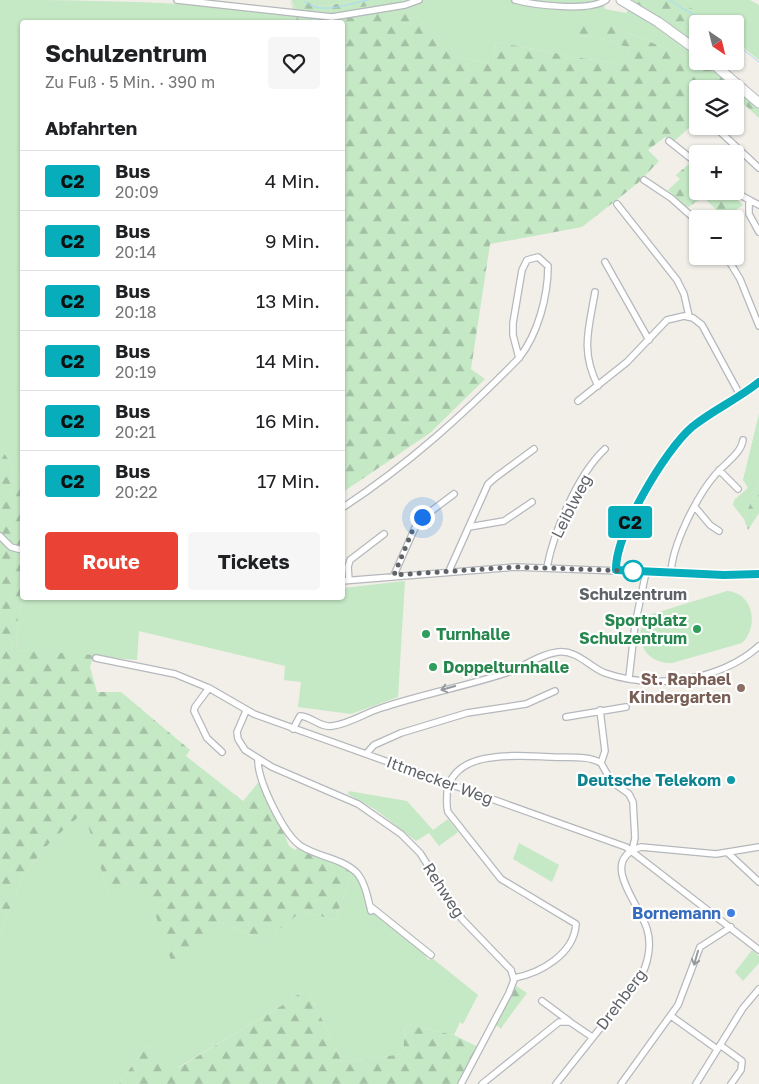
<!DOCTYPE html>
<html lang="de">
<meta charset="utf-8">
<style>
body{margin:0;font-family:"Golos Text",sans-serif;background:#f6f6f6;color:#202124;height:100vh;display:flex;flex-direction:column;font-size:19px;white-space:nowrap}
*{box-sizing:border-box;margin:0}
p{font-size:16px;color:#757577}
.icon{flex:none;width:28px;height:28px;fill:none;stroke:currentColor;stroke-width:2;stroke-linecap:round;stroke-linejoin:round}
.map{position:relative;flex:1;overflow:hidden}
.sheet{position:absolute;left:20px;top:20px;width:325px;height:580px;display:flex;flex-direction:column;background:#fff;border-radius:5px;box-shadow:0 1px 4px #0004}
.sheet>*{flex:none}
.badge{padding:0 10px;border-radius:4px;font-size:18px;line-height:32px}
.needle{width:32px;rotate:145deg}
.buttons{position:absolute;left:689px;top:15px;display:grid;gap:10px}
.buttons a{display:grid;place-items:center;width:55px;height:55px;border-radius:5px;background:#fff;box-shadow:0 1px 4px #0004;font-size:25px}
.you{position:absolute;width:25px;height:25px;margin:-12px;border:4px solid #fff;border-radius:50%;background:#1a73e8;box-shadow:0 0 0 8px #1a73e833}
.map>.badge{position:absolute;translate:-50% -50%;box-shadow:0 0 0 2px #fff}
h2{padding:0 25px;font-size:19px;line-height:45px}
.round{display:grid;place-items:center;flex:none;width:52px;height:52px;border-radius:5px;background:#f6f6f6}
.summary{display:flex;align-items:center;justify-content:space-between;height:85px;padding:0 25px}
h1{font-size:24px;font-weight:700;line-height:38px}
.action{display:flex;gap:10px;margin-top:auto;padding:10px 25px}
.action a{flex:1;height:58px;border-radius:5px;background:#ea4335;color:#fff;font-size:20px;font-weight:700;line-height:58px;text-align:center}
.action a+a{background:#f6f6f6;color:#202124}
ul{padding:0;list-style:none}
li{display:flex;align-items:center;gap:15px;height:60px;padding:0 25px;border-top:1px solid #e0e0e0}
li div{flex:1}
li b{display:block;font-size:19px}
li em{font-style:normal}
li .badge{min-width:55px;font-weight:700;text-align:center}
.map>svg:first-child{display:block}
</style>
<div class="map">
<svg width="759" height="1084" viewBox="0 0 759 1084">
<defs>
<pattern id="forest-firs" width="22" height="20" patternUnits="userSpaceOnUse" patternTransform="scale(1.25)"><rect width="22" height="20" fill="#c5e8c5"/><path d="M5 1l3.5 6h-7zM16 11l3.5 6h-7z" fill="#a3c0a4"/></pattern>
</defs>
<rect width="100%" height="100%" fill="#f1efe8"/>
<path fill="#c5e8c5" d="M0 0C99 0 197 2 296 14L289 0 296 10 408 0H602L605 9 626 13 629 8 639 14 697 56 698 61H704L713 68 614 27 575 36 595 37 630 48 620 65 496 42 493 65 461 57 405 5 354 15H297V22H22V480L0 447Z
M304 0H356L327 6 306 2Z
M679 0H750L759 5V60L735 41V24H712Z
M759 414V482L744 519 733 505 734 500 748 488 743 480Z
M405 581 398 697 351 714 298 707 301 682 284 680 285 666 139 631 137 660 16 650 18 614 23 598H342L343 588Z
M727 591C754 593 759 627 742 643L672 663C644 664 630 635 649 615Z
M349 791 407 801 433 830 448 819 458 832 439 846 429 833 416 841 376 810 348 794Z
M84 811 109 895 145 883 222 923 265 941 302 911 335 920 352 873 358 878 370 914 377 912 420 947 428 960 432 958 478 995 463 1024 460 1022 454 1035 405 1024 403 1054 342 1062 307 988 286 1003 177 1068 147 1045 119 1084H0V936L23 875 52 840Z
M519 843 559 865 552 882 513 859Z
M752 950 759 956V963L743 981 735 972Z"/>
<path fill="url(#forest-firs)" d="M291 0H304L307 2 327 6 356 0H407L334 11 296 10Z
M628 0H680L713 24H698L697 47Z
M405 5 461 57 493 65 496 42 620 65 630 48 595 37 574 36 573 25 614 27 713 68 759 109V118L735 96V89H698L697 121 673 142 665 137 648 150 659 161 638 183 582 227 490 244 471 369 485 379 430 433 343 492 342 22H297L296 14 354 15Z
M690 163 697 168 698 191H728L743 205 725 218 703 197 687 208 668 190 680 179 676 175Z
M0 447 22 480 23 598 18 614 16 650 94 655 90 667 97 692H121L190 750 186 756 243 801 258 783 268 794 289 846 295 850 298 847 335 862 352 873 335 920 302 911 265 941 222 923 172 963 145 884 109 895 84 812 52 840 23 875 0 936Z
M759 482V513L748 530 744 519Z
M515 985 527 993 501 1028 494 1025Z
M307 988 342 1062 403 1054 405 1024 454 1035 476 1046 481 1039H483L459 1084H119L147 1045 178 1068 286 1003Z"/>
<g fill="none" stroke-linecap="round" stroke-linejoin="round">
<path stroke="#aadaff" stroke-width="1" d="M303 0C319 17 349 3 368 0
M670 0 683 9 713 24
M735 43 759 62"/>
<g stroke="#b5b8bc" stroke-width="8">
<path id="minor" d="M177 0 332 17 405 5 419 0
M515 0C534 5 589 12 606 0
M714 126 759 168
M669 141 698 164
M644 180 671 198 698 222
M733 191 759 205
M749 201V214L759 232
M617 204 677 280 684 294 689 316
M726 256 740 279 759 326
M605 262 649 340
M595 292C589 328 580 351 598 386
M578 401 627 362 667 320 684 316 693 318 702 325 740 395
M719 470 738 489
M695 507 710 525 719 531
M342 508C408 465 464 414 519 358 538 334 548 296 548 266L538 257 527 260 522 270 513 323V335L519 358
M469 527 504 521 532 502
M0 536 11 547 22 550
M547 567C554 531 578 474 605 449
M616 570C615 534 664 451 692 427 713 410 738 399 759 382
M449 571 488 484 496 477 534 449
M671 573C672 545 697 496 715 475 724 464 741 454 743 440
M394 575 418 521 454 494
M349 580 348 567 350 560 384 534
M342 581 515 567 724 575 759 574
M96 658 175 674 209 688 254 714 626 847 759 950
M629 678 635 625 646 572
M209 688 195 707 194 711 207 738 222 752
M600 710 605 751 601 763 611 781 629 794 633 802 635 838 632 851
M246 711 237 732 238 739 245 750 272 767 358 804 401 834 420 853 462 919 511 970 514 980 509 993 461 1084
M566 717 626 707
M293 729 300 716C311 716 320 728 332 726 349 724 365 713 381 708 423 694 467 686 509 672 525 666 540 654 558 652 578 650 589 667 605 673 654 690 720 681 759 646
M366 754 374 745 401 733 467 713 526 704 555 691
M258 759C257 780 284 835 301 846 318 857 341 858 356 872 365 881 368 899 371 911
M728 853 759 882
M370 906 431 955
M514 978C541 973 574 954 576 924L501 879 448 812C446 806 447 800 447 793 453 748 519 756 552 757 567 758 588 755 601 763
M542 1001 569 1021
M671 1016 717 1049
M720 1045 742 1061 741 1070 731 1084
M482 1084 559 1022H570L592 1037
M556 1084 640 978C648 964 652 945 647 929 640 904 597 860 641 847L716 854 759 847
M621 1084 678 1005 700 947 731 927
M696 1084 743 1008 759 989"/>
</g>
<g stroke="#b6babf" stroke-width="11">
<path id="secondary" d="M621 0 658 22 698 51
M710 61 759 103"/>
</g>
<use href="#minor" stroke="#fff" stroke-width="5.5"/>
<use href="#secondary" stroke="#fff" stroke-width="9"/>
</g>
<defs><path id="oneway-shaft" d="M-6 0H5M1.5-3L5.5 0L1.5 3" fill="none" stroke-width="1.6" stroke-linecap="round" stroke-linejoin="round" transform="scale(1.25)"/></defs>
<g stroke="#979a9d">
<use href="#oneway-shaft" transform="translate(448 688) rotate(164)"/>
<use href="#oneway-shaft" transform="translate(696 958) rotate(106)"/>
</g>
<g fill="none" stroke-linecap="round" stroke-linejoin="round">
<g stroke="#fff" stroke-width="11">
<path id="line" d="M759 382C738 399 713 410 692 427 665 450 615 534 616 570L724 575 759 574"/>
</g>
<use href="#line" stroke="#07adbb" stroke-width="8"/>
<path stroke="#5f6368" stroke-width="5" stroke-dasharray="0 9" d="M422 517 414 527 394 575 515 567 633 571"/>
</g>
<circle fill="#fff" stroke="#07adbb" stroke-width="2.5" cx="633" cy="571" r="10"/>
<g fill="#2e9e5b" stroke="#fff" stroke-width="2">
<circle cx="697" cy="629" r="5"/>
<circle cx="426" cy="634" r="5"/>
<circle cx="433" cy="667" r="5"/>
</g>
<circle fill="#8d6e63" stroke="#fff" stroke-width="2" cx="741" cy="688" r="5"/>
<circle fill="#0f9aa8" stroke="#fff" stroke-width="2" cx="731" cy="780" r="5"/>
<circle fill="#3f7fe0" stroke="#fff" stroke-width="2" cx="731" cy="913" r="5"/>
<g text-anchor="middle" stroke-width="4.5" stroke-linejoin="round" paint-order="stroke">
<g font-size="16" fill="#5f6368" stroke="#fff">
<text transform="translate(571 506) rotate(-63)" y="6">Leiblweg</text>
<text transform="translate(440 780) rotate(20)" y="6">Ittmecker Weg</text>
<text transform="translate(444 890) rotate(57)" y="6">Rehweg</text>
<text transform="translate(621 999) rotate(-53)" y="6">Drehberg</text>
</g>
<g font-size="16" font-weight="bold" fill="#5f6368" stroke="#fff">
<text x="633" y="600">Schulzentrum</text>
</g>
<g font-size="16" font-weight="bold" fill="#27864d" stroke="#fff" text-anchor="start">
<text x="687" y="626" text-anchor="end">Sportplatz<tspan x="687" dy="18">Schulzentrum</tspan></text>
<text x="436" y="640">Turnhalle</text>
<text x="443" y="673">Doppelturnhalle</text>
</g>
<g font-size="16" font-weight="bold" fill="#785e54" stroke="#fff" text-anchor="end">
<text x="731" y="685">St. Raphael<tspan x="731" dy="18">Kindergarten</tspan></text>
</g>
<g font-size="16" font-weight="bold" fill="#0d838f" stroke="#fff" text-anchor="end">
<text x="721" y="786">Deutsche Telekom</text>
</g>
<g font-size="16" font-weight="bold" fill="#366cbe" stroke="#fff" text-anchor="end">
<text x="721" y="919">Bornemann</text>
</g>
</g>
</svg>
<div class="buttons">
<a><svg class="needle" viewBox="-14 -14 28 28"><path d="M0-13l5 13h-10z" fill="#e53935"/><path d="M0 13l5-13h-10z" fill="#757577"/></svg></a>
<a><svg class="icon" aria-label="layers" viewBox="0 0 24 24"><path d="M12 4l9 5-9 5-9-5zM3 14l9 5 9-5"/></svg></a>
<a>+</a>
<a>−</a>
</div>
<div class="you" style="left:422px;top:517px"></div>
<b class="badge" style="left:630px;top:522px;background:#07adbb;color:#111">C2</b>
<section class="sheet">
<div class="summary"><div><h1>Schulzentrum</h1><p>Zu Fuß · 5 Min. · 390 m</p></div><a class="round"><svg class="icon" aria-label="heart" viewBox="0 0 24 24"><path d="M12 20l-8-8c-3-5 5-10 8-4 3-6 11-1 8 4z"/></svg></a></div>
<h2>Abfahrten</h2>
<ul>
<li><span class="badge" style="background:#07adbb;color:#111">C2</span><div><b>Bus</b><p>20:09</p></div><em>4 Min.</em></li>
<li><span class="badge" style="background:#07adbb;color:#111">C2</span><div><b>Bus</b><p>20:14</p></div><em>9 Min.</em></li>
<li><span class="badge" style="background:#07adbb;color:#111">C2</span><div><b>Bus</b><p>20:18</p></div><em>13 Min.</em></li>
<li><span class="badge" style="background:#07adbb;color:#111">C2</span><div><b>Bus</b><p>20:19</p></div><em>14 Min.</em></li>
<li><span class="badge" style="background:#07adbb;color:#111">C2</span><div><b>Bus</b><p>20:21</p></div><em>16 Min.</em></li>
<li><span class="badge" style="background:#07adbb;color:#111">C2</span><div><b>Bus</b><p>20:22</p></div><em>17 Min.</em></li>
</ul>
<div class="action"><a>Route</a><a>Tickets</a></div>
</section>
</div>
